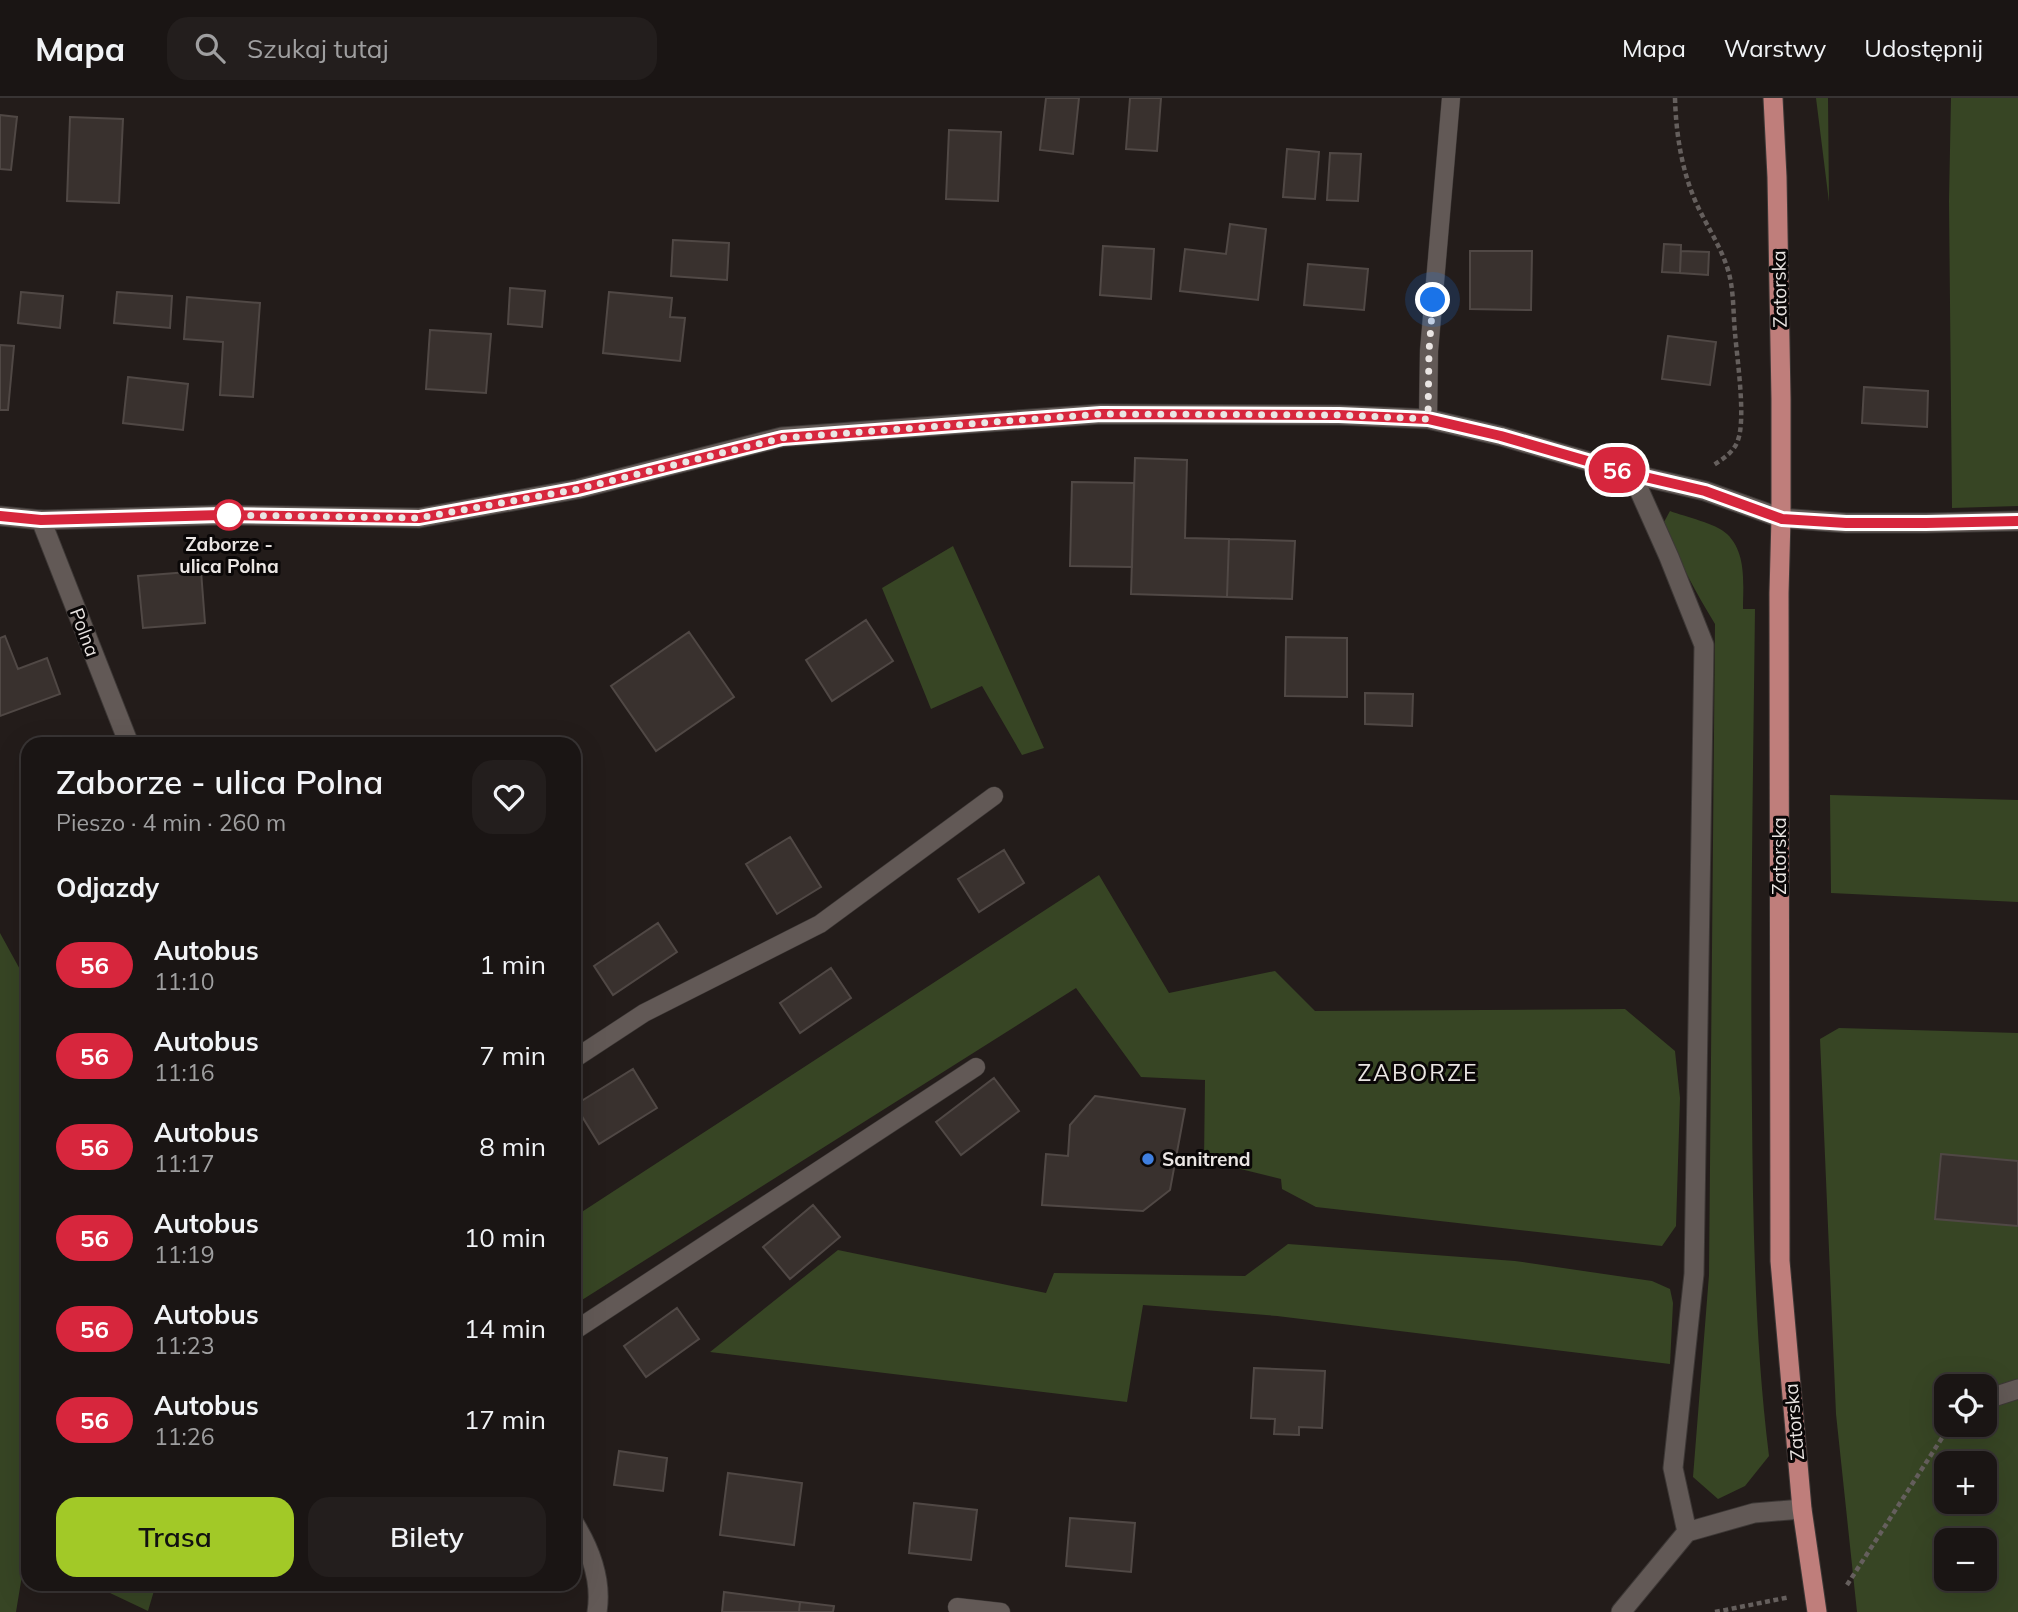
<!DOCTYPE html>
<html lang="pl">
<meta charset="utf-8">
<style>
body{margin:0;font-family:Mulish,sans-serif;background:#231e1d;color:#f1f3f6;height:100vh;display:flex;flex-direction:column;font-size:26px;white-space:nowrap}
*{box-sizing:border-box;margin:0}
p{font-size:23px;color:#9f9fa0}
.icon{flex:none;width:38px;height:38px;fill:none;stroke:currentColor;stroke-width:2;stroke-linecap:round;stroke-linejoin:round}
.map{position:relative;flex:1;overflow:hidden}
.side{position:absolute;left:21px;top:639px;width:560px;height:854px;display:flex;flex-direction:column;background:#1a1514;border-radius:21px;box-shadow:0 7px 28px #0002,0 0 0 2px #383434}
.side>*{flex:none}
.badge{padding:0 14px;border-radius:23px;font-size:24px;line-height:46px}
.controls{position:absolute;left:1934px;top:1276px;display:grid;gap:14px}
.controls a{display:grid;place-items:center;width:63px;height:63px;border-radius:14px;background:#1a1514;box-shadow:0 7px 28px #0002,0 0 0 2px #383434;font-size:35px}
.you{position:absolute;width:35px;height:35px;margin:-18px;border:5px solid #fff;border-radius:50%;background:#1a73e8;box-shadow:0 0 0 10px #1a73e833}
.map>.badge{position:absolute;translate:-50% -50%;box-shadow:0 0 0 4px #fff}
h2{padding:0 35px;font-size:26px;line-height:63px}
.round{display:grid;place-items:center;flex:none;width:74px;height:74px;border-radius:21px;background:#231e1d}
.head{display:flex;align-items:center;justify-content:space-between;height:119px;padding:0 35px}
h1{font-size:33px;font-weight:600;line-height:52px}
.cta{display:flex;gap:14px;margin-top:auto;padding:14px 35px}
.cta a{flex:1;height:80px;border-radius:21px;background:#a2c927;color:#111;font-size:28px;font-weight:600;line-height:80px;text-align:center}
.cta a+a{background:#231e1d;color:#f1f3f6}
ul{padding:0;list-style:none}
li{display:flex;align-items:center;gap:21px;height:91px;padding:0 35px}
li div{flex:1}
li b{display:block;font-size:26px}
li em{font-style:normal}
li .badge{min-width:77px;font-weight:700;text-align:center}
header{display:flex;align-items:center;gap:42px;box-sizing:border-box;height:98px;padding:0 35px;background:#1a1514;border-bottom:2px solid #383434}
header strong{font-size:33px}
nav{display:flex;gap:38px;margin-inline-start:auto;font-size:24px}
.search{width:490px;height:63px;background:#231e1d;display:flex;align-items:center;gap:18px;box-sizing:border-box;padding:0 24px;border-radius:21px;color:#9f9fa0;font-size:26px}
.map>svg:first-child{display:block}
</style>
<header>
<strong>Mapa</strong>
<div class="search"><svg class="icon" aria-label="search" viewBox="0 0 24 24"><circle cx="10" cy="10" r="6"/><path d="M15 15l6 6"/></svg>Szukaj tutaj</div>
<nav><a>Mapa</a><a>Warstwy</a><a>Udostępnij</a></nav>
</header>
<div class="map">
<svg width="2018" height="1514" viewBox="0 0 2018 1514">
<rect width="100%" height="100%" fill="#231c1a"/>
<path fill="#374524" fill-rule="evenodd" d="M1816 0H1828L1829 104Z
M1951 0H2018V408L1952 410 1949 103Z
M1670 413C1686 419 1715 425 1727 436 1747 455 1743 487 1743 511H1755C1753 679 1750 846 1752 1014 1753 1129 1755 1244 1769 1358L1745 1388 1718 1401 1693 1379 1709 1177 1715 526C1695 493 1677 460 1664 424Z
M953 448 1044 650 1022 657 982 588 931 611 882 490Z
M1830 697 2018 702V804L1831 795Z
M1099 777 1169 895 1275 873 1315 913 1625 911 1675 953 1680 1000 1676 1128 1662 1148 1316 1109 1282 1091 1281 1081 1204 1062 1205 982 1141 979 1076 890 574 1207V1119Z
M0 835 28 886V1296H23L28 1305V1441L16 1514H0Z
M1839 930 2018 935V1514H1857L1836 1316 1820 941ZM1946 1288H1984V1326H1946ZM1946 1365H1984V1404H1946ZM1946 1442H1984V1480H1946Z
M1288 1146 1515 1163 1652 1183 1670 1191 1673 1205 1670 1266 1277 1218 1143 1207 1127 1304 710 1254 838 1152 1046 1195 1054 1175 1245 1178Z
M112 1486H156L148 1513 110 1495Z"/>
<path fill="#39312e" stroke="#504845" stroke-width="2" d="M1046 0H1079L1073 56 1040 52Z
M1130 0H1161L1157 53 1126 51Z
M0 17 17 19 11 72 0 71Z
M70 19 123 21 119 105 67 103Z
M949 32 1001 34 998 103 946 101Z
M1287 51 1319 54 1315 101 1283 99Z
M1330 55 1361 56 1358 103 1327 102Z
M1230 126 1266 131 1258 202 1180 193 1185 151 1226 156Z
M673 142 729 145 727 182 671 178Z
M1664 146 1681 147 1680 175 1662 174Z
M1103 148 1154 151 1151 201 1100 197Z
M1470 153H1532L1531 212 1470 211Z
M1681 153 1709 154 1708 177 1680 175Z
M1308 166 1368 171 1364 212 1304 207Z
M510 190 545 193 542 229 508 226Z
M21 194 63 198 60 230 18 225Z
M117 194 172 198 170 230 114 225Z
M609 194 672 200 670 219 685 220 680 263 603 255Z
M187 199 260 205 253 299 220 297 223 244 184 241Z
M430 232 491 236 486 295 426 291Z
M1668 238 1716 244 1710 287 1662 281Z
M0 247 14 248 8 312H0Z
M128 279 188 286 183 332 123 325Z
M1864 289 1928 293 1927 329 1862 325Z
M1135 360 1187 362 1185 440 1229 441 1227 499 1131 496Z
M1072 384 1134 385 1132 469 1070 468Z
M1229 441 1295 443 1292 501 1227 499Z
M201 473 205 525 143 530 138 478Z
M866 522 893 563 832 603 806 562Z
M689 534 734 599 656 653 611 588Z
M5 538 18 571 47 560 60 596 0 618V540Z
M1286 539 1347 540V599L1285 598Z
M1365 595 1413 596 1412 628 1365 626Z
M790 739 821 789 777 816 746 766Z
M1004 752 1024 785 979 814 958 781Z
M658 825 677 854 613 897 594 868Z
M831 870 851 900 800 935 780 905Z
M633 971 657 1010 599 1046 575 1007Z
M994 980 1019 1013 961 1057 936 1024Z
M1095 998 1185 1011 1170 1092 1143 1113 1042 1107 1046 1056 1068 1058 1070 1027Z
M1941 1056 2018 1063V1128L1935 1121Z
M813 1107 840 1139 790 1181 763 1149Z
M677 1210 699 1241 646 1279 624 1248Z
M1254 1270 1325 1273 1322 1330 1299 1329V1337L1274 1336 1275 1321 1251 1320Z
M619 1353 667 1360 663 1393 614 1387Z
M728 1375 802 1385 794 1447 720 1437Z
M914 1405 977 1412 971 1462 909 1455Z
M1070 1420 1135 1425 1131 1474 1066 1468Z
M724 1494 800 1504 799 1514H722Z
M800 1504 834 1508 833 1514H799Z"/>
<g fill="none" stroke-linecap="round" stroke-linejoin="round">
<g stroke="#3d3836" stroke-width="19">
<path id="service" d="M1428 321 1429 253 1451 0
M574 961 644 915 820 826 994 698
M574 1233 976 969
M957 1509 1001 1514"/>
</g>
<g stroke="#3d3836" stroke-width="21">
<path id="minor" d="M1632 376 1669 459 1704 547 1694 1176 1673 1370 1687 1434
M41 422 129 646
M1984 1302 2018 1291
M574 1425C590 1451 602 1483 597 1514
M1621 1514 1687 1434 1754 1415 1802 1411"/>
</g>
<g stroke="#3d3836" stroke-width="21">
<path id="tertiary" d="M0 418 41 422 221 417 419 420 578 391 782 339 1101 316 1339 317 1428 321 1501 338 1632 376 1705 393 1781 420 1846 425H1926L2018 423"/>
</g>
<g stroke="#3d3836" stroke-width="21">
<path id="primary" d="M1773 0 1777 79 1781 301V420L1779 495 1780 1163 1802 1411 1817 1514"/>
</g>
<path stroke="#655f5d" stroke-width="4.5" stroke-dasharray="5 3.5" stroke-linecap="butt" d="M1675 0C1676 37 1682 75 1698 109 1708 130 1721 149 1728 172 1734 192 1733 214 1735 235 1737 260 1746 320 1738 342 1734 354 1723 361 1712 368
M1847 1487 1951 1326
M1715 1514 1790 1499"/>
<use href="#service" stroke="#625956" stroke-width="18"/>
<use href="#minor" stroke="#625956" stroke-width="19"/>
<use href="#tertiary" stroke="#625956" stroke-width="19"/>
<use href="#primary" stroke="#bf7e7b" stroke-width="19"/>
</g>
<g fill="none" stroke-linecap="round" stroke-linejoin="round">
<g stroke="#fff" stroke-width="16">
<path id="line" d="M0 418 41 422 221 417 419 420 578 391 782 340 1101 316 1339 317 1428 321 1501 338 1632 376 1705 393 1782 421 1846 425H1926L2018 423"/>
</g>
<use href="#line" stroke="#d7263d" stroke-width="10"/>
<path stroke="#eae5e3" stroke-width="7" stroke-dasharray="0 12.6" d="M229 417H221L419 420 578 391 782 340 1101 316 1339 317 1428 321 1429 253 1433 202"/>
</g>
<circle fill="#fff" stroke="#d7263d" stroke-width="3.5" cx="229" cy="417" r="14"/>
<circle fill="#3f7fe0" stroke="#0a0707" stroke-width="2.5" cx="1148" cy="1061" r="7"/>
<g text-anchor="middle" stroke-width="6" stroke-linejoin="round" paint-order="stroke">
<g font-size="19" fill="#eae5e3" stroke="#0a0707">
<text transform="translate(1779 191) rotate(-91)" y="7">Zatorska</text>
<text transform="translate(85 534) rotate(69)" y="7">Polna</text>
<text transform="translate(1779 758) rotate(-90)" y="7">Zatorska</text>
<text transform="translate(1794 1324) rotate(-95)" y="7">Zatorska</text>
</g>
<g font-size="19" font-weight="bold" fill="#eae5e3" stroke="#0a0707">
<text x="229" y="453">Zaborze -<tspan x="229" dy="22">ulica Polna</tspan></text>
</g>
<g font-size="19" font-weight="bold" fill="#eae5e3" stroke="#0a0707" text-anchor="start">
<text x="1162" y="1068">Sanitrend</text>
</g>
<g font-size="23" letter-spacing="2" fill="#eae5e3" stroke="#0a0707">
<text x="1418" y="983">ZABORZE</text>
</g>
</g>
</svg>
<div class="controls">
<a><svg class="icon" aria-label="locate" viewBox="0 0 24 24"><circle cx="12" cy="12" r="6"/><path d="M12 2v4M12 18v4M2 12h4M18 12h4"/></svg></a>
<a>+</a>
<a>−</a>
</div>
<div class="you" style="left:1433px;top:202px"></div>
<b class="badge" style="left:1617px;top:372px;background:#d7263d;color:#fff">56</b>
<section class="side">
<div class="head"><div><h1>Zaborze - ulica Polna</h1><p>Pieszo · 4 min · 260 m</p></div><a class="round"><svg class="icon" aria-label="heart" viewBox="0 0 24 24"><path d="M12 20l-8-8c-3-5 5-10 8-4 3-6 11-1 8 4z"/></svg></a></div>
<h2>Odjazdy</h2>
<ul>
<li><span class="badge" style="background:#d7263d;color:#fff">56</span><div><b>Autobus</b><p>11:10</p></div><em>1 min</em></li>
<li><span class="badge" style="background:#d7263d;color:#fff">56</span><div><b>Autobus</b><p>11:16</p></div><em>7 min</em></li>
<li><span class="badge" style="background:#d7263d;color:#fff">56</span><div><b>Autobus</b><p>11:17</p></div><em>8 min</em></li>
<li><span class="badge" style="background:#d7263d;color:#fff">56</span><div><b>Autobus</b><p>11:19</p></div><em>10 min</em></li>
<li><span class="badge" style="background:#d7263d;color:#fff">56</span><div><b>Autobus</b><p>11:23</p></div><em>14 min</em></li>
<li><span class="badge" style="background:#d7263d;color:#fff">56</span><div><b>Autobus</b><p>11:26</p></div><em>17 min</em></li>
</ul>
<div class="cta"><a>Trasa</a><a>Bilety</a></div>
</section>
</div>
